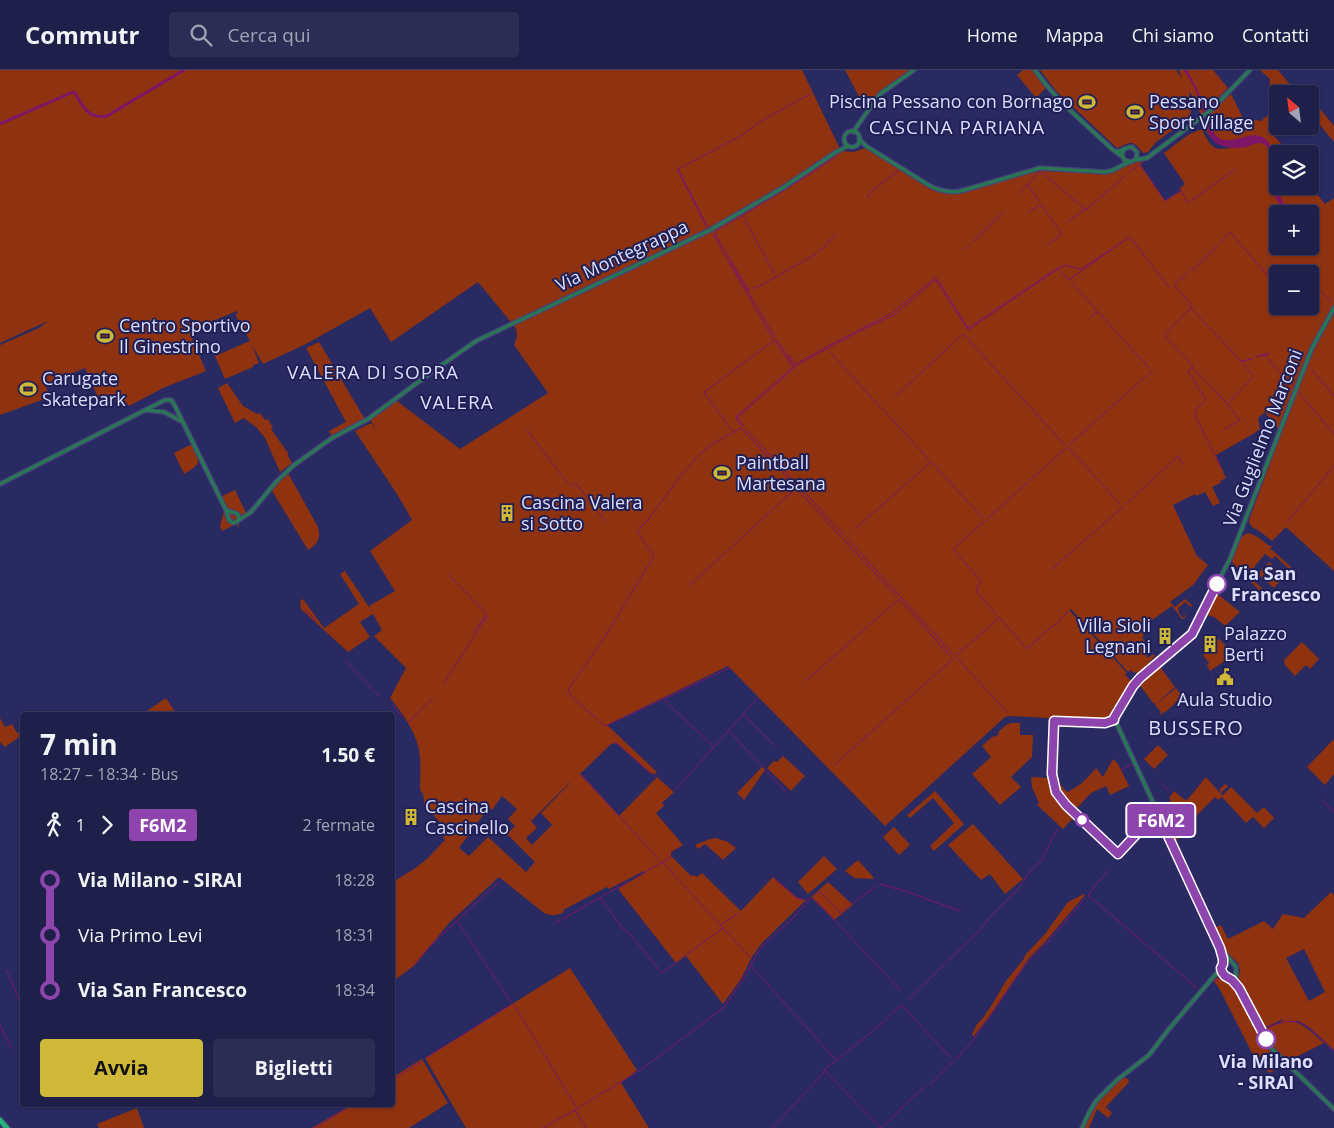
<!DOCTYPE html>
<html lang="it">
<meta charset="utf-8">
<style>
body{margin:0;font-family:"Open Sans",sans-serif;background:#2c2d54;color:#f1f3f6;height:100vh;display:flex;flex-direction:column;font-size:19px;white-space:nowrap}
*{box-sizing:border-box;margin:0}
p{font-size:16px;color:#a1a3b5}
.icon{flex:none;width:28px;height:28px;fill:none;stroke:currentColor;stroke-width:2;stroke-linecap:round;stroke-linejoin:round}
.map{position:relative;flex:1;overflow:hidden}
.drawer{position:absolute;left:20px;top:642px;width:375px;height:395px;display:flex;flex-direction:column;background:#1f204a;border-radius:5px;box-shadow:0 1px 4px #0004,0 0 0 1px #3c3e62}
.drawer>*{flex:none}
.badge{padding:0 10px;border-radius:4px;font-size:18px;line-height:32px}
.needle{width:32px;rotate:332deg}
.fabs{position:absolute;left:1269px;top:15px;display:grid;gap:10px}
.fabs a{display:grid;place-items:center;width:50px;height:50px;border-radius:5px;background:#1f204a;box-shadow:0 1px 4px #0004,0 0 0 1px #3c3e62;font-size:25px}
.map>.badge{position:absolute;translate:-50% -50%;box-shadow:0 0 0 2px #fff}
.legs{display:flex;align-items:center;gap:8px;height:55px;padding:0 20px;font-size:16px}
.legs p{margin-inline-start:auto}
.head{display:flex;align-items:center;justify-content:space-between;height:85px;padding:0 20px}
h1{font-size:28px;font-weight:700;line-height:38px}
.action{display:flex;gap:10px;margin-top:auto;padding:10px 20px}
.action a{flex:1;height:58px;border-radius:5px;background:#cfb837;color:#111;font-size:20px;font-weight:700;line-height:58px;text-align:center}
.action a+a{background:#2c2d54;color:#f1f3f6}
ul{padding:0 20px;list-style:none}
li{display:flex;align-items:center;gap:18px;height:55px;font-size:19px}
li i{display:grid;place-items:center;width:8px;height:100%;margin:0 6px;background:currentColor}
li i::after{content:'';width:12px;height:12px;margin:-6px;border:4px solid;border-radius:50%;background:#1f204a}
li p{margin-inline-start:auto}
li:first-child i{background:linear-gradient(#0000 50%,currentColor 0)}
li:last-child i{background:linear-gradient(currentColor 50%,#0000 0)}
header{display:flex;align-items:center;gap:30px;box-sizing:border-box;height:70px;padding:0 25px;background:#1f204a;border-bottom:1px solid #3c3e62}
header strong{font-size:24px}
nav{display:flex;gap:28px;margin-inline-start:auto;font-size:18px}
.search{width:350px;height:45px;background:#2c2d54;display:flex;align-items:center;gap:12px;box-sizing:border-box;padding:0 18px;border-radius:5px;color:#a1a3b5;font-size:19px}
.map>svg:first-child{display:block}
</style>
<header>
<strong>Commutr</strong>
<div class="search"><svg class="icon" aria-label="search" viewBox="0 0 24 24"><circle cx="10" cy="10" r="6"/><path d="M15 15l6 6"/></svg>Cerca qui</div>
<nav><a>Home</a><a>Mappa</a><a>Chi siamo</a><a>Contatti</a></nav>
</header>
<div class="map">
<svg width="1334" height="1058" viewBox="0 0 1334 1058">
<rect width="100%" height="100%" fill="#292a62"/>
<path fill="#8e3210" fill-rule="evenodd" d="M0 0H802L841 81 853 82 866 78 876 83 935 120 949 124 960 123 997 111 1040 101 1107 103C1120 101 1130 90 1144 91L1140 94 1165 131 1181 121 1180 118 1185 114 1164 83C1175 76 1191 59 1203 60 1205 67 1210 77 1219 79 1223 79 1228 78 1232 78 1216 74 1208 68 1202 52L1208 47V45L1231 24 1243 48 1261 51 1268 45 1270 9 1260 0H1278L1298 24H1278V56H1285L1274 66 1285 78 1288 76 1291 84H1278V116H1310L1325 134 1334 128V501L1286 457 1272 471 1258 460 1252 457 1250 454 1249 450 1281 363 1265 342 1258 348 1260 359 1253 364 1216 385 1226 408 1220 411 1221 413 1212 417 1220 433 1213 436 1205 422 1196 426 1195 424 1173 435 1197 486 1208 495 1193 515 1170 532 1175 537 1185 529 1192 535 1191 537 1185 532 1178 538 1179 543 1183 548 1185 546 1182 542 1186 546 1184 549H1182L1172 536 1139 559 1144 565 1142 567 1145 572 1142 574 1147 582 1145 584 1148 588 1153 584 1155 586 1146 596 1149 599 1140 606 1136 602 1133 603 1131 600 1128 602 1071 539 1069 540 1127 603 1125 604 1130 610 1132 615 1112 648 1105 651 1010 646 1005 647 885 756 728 596 607 655 657 702 655 704 650 703 617 673 611 674 580 704 619 746 657 707 674 722 662 733 664 736 656 743 683 775 671 782V786L691 806 693 805 697 807 702 803 741 841 773 807 796 827 806 830 761 874 752 887 741 909 723 934 686 886 676 893 619 820V818L645 803 644 801 609 819 607 817 563 840 564 842C557 846 551 846 544 843L499 807 449 853 415 895 393 911V812L414 799 427 789 445 770 443 766 446 759 425 736 423 724 420 720C420 709 421 698 420 688 419 666 404 645 390 628L406 598 374 566 382 560 373 544 360 552 370 567 348 582 301 539 300 531 303 529 324 558 359 534 340 504 345 501 371 540 369 536 395 521 370 481 412 450 397 424 355 361 371 353 376 359 370 349 382 342 397 331 460 379 548 323 514 275C517 269 518 263 515 257L478 212 391 272 370 238 306 274 263 294 252 275 259 293 253 295V297L225 309 215 286 250 271 235 244 238 243 237 241 189 261 206 301 163 318 129 336 121 327 102 336 85 298 45 314 50 327 0 345V275L39 258 48 251 0 273ZM1278 144H1310V176H1278ZM1278 204H1310V236H1278ZM569 713H570L541 743 552 755 532 775 526 768 537 758 531 751ZM502 726 517 739 508 749 515 756 507 764 535 792 526 802 488 767 469 786 459 778 489 737 492 740Z
M845 0H911L880 21 866 40Z
M1023 0H1033L1046 18 1036 28 1017 5Z
M1040 0H1176L1182 9 1179 0H1213L1228 18 1208 38 1204 44 1201 45 1193 27 1189 21 1190 29 1186 33C1191 38 1192 42 1189 48L1156 72 1148 82 1143 83C1132 69 1132 72 1117 78L1056 21Z
M1317 35 1334 56V72L1310 43V41Z
M319 272 366 351 333 368 329 361 346 352 306 278Z
M227 313 243 336 257 344 260 343 265 350 268 349 273 358 271 359 288 383V386L292 393 280 402 265 368 257 358 244 348 235 353 218 318Z
M192 374C201 392 202 394 184 404L174 383Z
M288 403 318 457C321 468 318 474 308 480L271 419Z
M235 420 248 447 238 453 239 458 236 454 222 461 220 456 225 438 220 427Z
M1249 463 1258 467 1268 475 1272 476 1269 480 1271 479 1291 497 1289 499 1275 486 1272 489 1265 484 1251 501 1256 506 1253 510 1267 523 1265 526 1246 507 1247 505 1245 504 1244 505 1232 492C1235 482 1238 465 1249 463Z
M1269 492 1284 506 1274 518 1258 504Z
M1215 522 1240 542 1225 556 1213 546 1212 547 1207 544 1206 540Z
M1219 569 1227 577 1224 580 1229 588 1210 601 1207 595 1209 593 1203 585 1216 576 1214 572Z
M1302 572 1319 589 1310 599 1306 595 1295 606 1285 595 1284 590Z
M1158 594 1175 617 1156 634 1153 633 1139 614V611Z
M1176 618 1182 626 1166 642 1165 641 1161 645 1160 644 1161 642 1155 635Z
M166 628 177 645H141Z
M0 648 5 657 12 654 17 663 20 662 22 665 5 677 0 672Z
M1011 653H1020V665H1033L1032 687 1011 707 1021 717 1000 735 972 704 991 687 982 676 993 666 995 667 999 664 998 662 1006 655Z
M1334 669V704L1325 715 1307 697Z
M1158 675 1168 685 1154 699 1144 689Z
M783 686 805 706 791 721 767 698 774 691 777 692Z
M1113 689 1118 694 1129 716 1110 725 1106 716 1091 723 1076 739 1064 727 1057 711 1067 722C1080 716 1087 709 1096 698L1103 707Z
M762 697 765 700 744 730 737 723Z
M1031 707 1050 708C1055 726 1062 733 1075 746L1063 759 1037 735 1039 733 1032 717Z
M1206 707 1220 723 1221 722 1219 720 1225 714 1228 716 1221 723 1222 726 1231 717 1257 743 1264 737 1274 748 1264 758 1253 747 1246 753 1222 727 1218 730 1215 727 1193 749 1196 752 1192 756 1189 753 1180 762 1182 766 1175 771 1172 770 1160 744 1159 741 1161 738 1164 740 1171 730 1169 728 1174 721 1185 730 1188 729Z
M935 721 964 754 934 781 930 776 954 753 933 728 910 748 907 745Z
M973 754 1023 809 1005 824 990 804 981 810 948 775Z
M894 757 910 775 899 785 883 767Z
M716 768 728 772 736 778 723 790 705 774 698 779 695 775 710 769Z
M824 786 837 799 808 824 798 812Z
M858 790 874 808 872 809 857 808 856 809 845 801Z
M828 812 853 835 834 850 811 827Z
M1331 822 1334 825V980L1309 957 1299 951 1280 952 1283 950V949L1264 958 1256 941H1254L1238 909 1240 901 1238 893 1226 882 1214 858 1221 855 1228 869 1264 851 1273 859 1283 844 1304 848ZM1304 879 1325 922 1309 931 1286 888Z
M1084 824 1085 825 1045 872 1029 888 990 945 973 967 972 964 977 954 983 948 991 936 1006 911 1023 890 1026 884 1045 864 1068 832Z
M570 898 637 1000 621 1013 649 1058H466L425 988Z
M1220 906 1228 909 1234 914 1261 961C1295 945 1298 950 1324 973L1290 990 1270 1003 1255 991 1257 989 1253 985 1219 918 1213 910Z
M422 989 448 1033 409 1058H312L351 1035H392L393 1007Z
M1121 1007 1127 1008 1129 1012 1106 1037 1112 1043 1108 1048 1097 1039 1089 1058H1082L1096 1031Z
M137 1038 144 1058H99L97 1054Z"/>
<path fill="#7e1668" d="M1183 0H1187C1194 12 1200 25 1205 38 1209 47 1210 62 1219 68 1234 77 1257 54 1269 73 1272 79 1273 86 1273 92 1276 113 1276 128 1293 144H1287C1280 135 1274 128 1272 117 1269 106 1273 84 1266 76 1260 69 1252 76 1245 77 1236 79 1223 78 1215 72 1206 65 1207 51 1203 41 1199 28 1192 10 1183 0Z"/>
<g fill="none" stroke-linecap="round" stroke-linejoin="round">
<path stroke="#7e1668" stroke-width="1" d="M1141 96 1165 131 1181 120 1188 133 1189 132
M677 99 707 158
M1040 101 1085 139H1087L1125 106
M1129 103 1140 94
M1028 115 1039 131
M1019 123 1039 102
M869 128 868 125 872 121 900 99
M1191 131 1234 100
M1029 142 1041 134 1062 164 1048 175
M743 146 774 203
M1066 153 1085 139
M725 156 804 108 837 86
M709 157 706 154 678 99 741 66 761 51 810 24
M723 157 716 161 715 164 748 219H750
M713 164 773 269
M973 172 1004 141
M1220 173 1230 162 1273 212
M964 180 970 174
M818 182 824 177 836 164
M730 192 775 267
M1190 201 1197 196 1218 175
M1187 203 1174 215 1190 233 1191 238 1241 291 1251 289
M1297 204 1301 201 1304 204
M1310 210 1331 232
M1072 213 1149 298
M1276 215 1278 217
M753 218H756L816 184
M1269 219 1275 214
M1191 238 1164 265 1193 296 1188 301 1206 330 1196 339 1195 345 1221 398
M1090 248 1097 242
M776 269 794 296
M775 271 792 296
M830 282 880 337
M788 284 796 294
M1258 286 1269 283V284L1267 285
M1256 287 1265 285 1283 306 1286 307 1295 317
M1244 291 1252 289
M796 294 832 274 892 243 936 207 968 258 1055 200 1065 195 1081 199 1130 167 1169 217
M1193 298 1225 331 1240 350 1225 359
M1312 300 1334 326
M1299 323 1334 364
M896 326 963 264 1065 375
M1230 331 1254 306 1241 292
M882 338 928 389
M743 356 737 350 736 347 794 296
M744 356 738 349V347L799 294 858 262 894 245 936 210 968 260 1058 199 1069 210 1122 172
M742 359 794 415
M746 359 844 465
M527 360 552 393
M733 362 704 322 775 270
M1070 374 1152 301
M1069 378 1120 434
M931 392 983 448
M553 394 557 399
M558 401 562 405
M563 407 568 413
M572 416 576 413 605 451
M1126 434 1178 386 1183 394
M987 449 1067 377
M986 450 953 479 981 511 977 518V522L997 545
M1288 451 1334 396
M640 458 648 450 679 408 699 385 711 375 741 358
M856 458 931 392
M638 460 637 461 654 486 606 565 568 620 571 626 605 656 729 598
M847 468 953 584
M844 470 896 526
M1078 476 1123 437
M1052 499 1077 477
M449 505 486 543V545L474 562
M690 515 796 418 841 467
M305 540 314 548 315 551
M999 547 1027 579 1049 559 1058 553 1061 548 1068 542
M957 585 999 548
M956 587 1007 642
M345 590 372 619
M807 610 899 529 951 587
M444 613 487 546
M374 621 379 626
M664 630 712 675
M393 635 403 648
M744 645 775 676
M409 652 432 629
M729 661 786 722
M615 672 655 707
M834 695 953 589
M1121 700 1133 694
M581 704 659 790
M1161 713 1168 720
M675 720 757 629
M1322 730 1334 742
M662 792 750 887
M1108 800 1088 825 1198 919
M633 809 672 787
M775 809 798 829 804 830
M880 814 908 822 960 841
M815 826 820 821 840 843 876 816
M813 827 901 921
M600 828 623 859 629 863 662 903 723 858
M807 829H811
M458 852 511 932
M554 854 629 811
M721 855 738 843
M948 891 980 860 989 848 1016 821 1032 799 1041 791 1058 758
M414 895 431 875 499 812
M751 896 835 989
M6 899 22 936
M1214 911 1220 908 1227 912 1236 918 1255 954 1254 958 1256 959
M908 930 945 894
M0 955 11 978
M1264 959C1301 941 1307 957 1334 981
M1256 961 1267 978
M458 968 512 934 516 938 576 1037
M426 988 456 969
M956 989 973 970 991 945 1017 906 1030 889 1048 872 1085 828
M392 1010 422 991
M929 1015 954 991
M315 1058 352 1035
M543 1058 575 1040
M586 1058 575 1040 642 999 723 938 743 910 755 887 763 875 792 849 809 830
M772 1058 822 1005 824 1000
M881 1058 824 1000 879 956 901 935 951 988
M882 1058 915 1025 925 1017"/>
<path stroke="#7e1668" stroke-width="3" d="M0 54 73 22 75 23C83 37 88 49 107 46L184 0"/>
<g stroke="#45477a" stroke-width="5.5">
<path id="minor" d="M1035 0C1056 31 1086 54 1113 80L1123 87
M844 69a8 8 0 1 1 16 0a8 8 0 1 1-16 0Z
M853 62 880 24 914 0
M859 69 866 76 930 116C940 121 949 123 961 121L1040 98 1106 102 1113 100 1129 92
M1116 81C1122 83 1126 76 1132 77L1137 82 1136 89 1131 92 1124 90 1122 84 1124 79
M1135 90 1147 88 1211 40 1250 0
M165 330H171L174 334
M174 334 226 440 229 450 233 453 238 451 239 448 238 444 226 440
M147 340 164 342 181 351
M0 414 165 330
M239 450 251 442 276 412 294 395 332 368 368 349 436 299 476 271 497 261 618 204 710 160 784 117 836 82 848 76
M1222 880 1236 897V910L1239 918 1272 979 1334 1039
M1239 918 1233 910 1224 905 1222 902 1221 899 1223 894V889L1220 877 1114 648 1132 618 1140 608 1190 567 1196 559 1213 521 1230 489 1312 278 1334 238
M1082 1058 1089 1043 1096 1031 1117 1010 1149 985 1169 959 1221 898"/>
</g>
<g stroke="#45477a" stroke-width="7">
<path id="major" d="M0 1050 7 1058"/>
</g>
<use href="#minor" stroke="#287852" stroke-width="3"/>
<use href="#major" stroke="#24b678" stroke-width="4.5"/>
</g>
<g fill="none" stroke-linecap="round" stroke-linejoin="round">
<g stroke="#fff" stroke-width="11">
<path id="line-1" d="M1217 514 1192 564 1140 608 1133 616 1114 648V650L1105 653 1054 651 1052 704 1056 722 1066 735 1118 784 1157 742 1220 878 1223 889V894L1221 898 1222 902 1225 906 1232 910 1239 918 1266 969"/>
</g>
<use href="#line-1" stroke="#8e44ad" stroke-width="8"/>
</g>
<defs>
<g id="stadium-bare" transform="scale(1.35)"><path d="M0-5a6.5 5 0 1 0 0 10a6.5 5 0 1 0 0-10ZM-3.5-1.8h7v3.6h-7Z" fill="#cfb837" stroke="#202056" stroke-width="2.5" paint-order="stroke"/></g>
<g id="building-bare" transform="scale(1.35)"><path d="M-4-6H4V6H1V3H-1V6H-4ZM-2.5-4.3h1.7v1.8h-1.7ZM.8-4.3h1.7v1.8H.8ZM-2.5-1h1.7V.8h-1.7ZM.8-1h1.7V.8H.8Z" fill="#cfb837" stroke="#202056" stroke-width="2.5" paint-order="stroke"/></g>
<g id="civic-bare" transform="scale(1.35)"><path d="M-.6-6.5H3V-4.5H.6V-3L4-1V1h2V6H-6V1h2V-1L-.6-3ZM-1.2 2.5V6h2.4V2.5Z" fill="#cfb837" stroke="#202056" stroke-width="2.5" paint-order="stroke"/></g>
</defs>
<g fill-rule="evenodd">
<use href="#stadium-bare" x="1087" y="32"/>
<use href="#stadium-bare" x="1135" y="42"/>
<use href="#stadium-bare" x="105" y="266"/>
<use href="#stadium-bare" x="28" y="319"/>
<use href="#stadium-bare" x="722" y="403"/>
<use href="#building-bare" x="507" y="443"/>
<use href="#building-bare" x="1165" y="566"/>
<use href="#building-bare" x="1210" y="574"/>
<use href="#civic-bare" x="1225" y="607"/>
<use href="#building-bare" x="411" y="747"/>
</g>
<g fill="#fff" stroke="#8e44ad" stroke-width="2.5">
<circle cx="1217" cy="514" r="9"/>
<circle cx="1082" cy="750" r="6"/>
<circle cx="1266" cy="969" r="9"/>
</g>
<g text-anchor="middle" stroke-width="4" stroke-linejoin="round" paint-order="stroke">
<g font-size="18" fill="#dbdffb" stroke="#202056" text-anchor="start">
<text x="1073" y="38" text-anchor="end">Piscina Pessano con Bornago</text>
<text x="1149" y="38">Pessano<tspan x="1149" dy="21">Sport Village</tspan></text>
<text x="119" y="262">Centro Sportivo<tspan x="119" dy="21">Il Ginestrino</tspan></text>
<text x="42" y="315">Carugate<tspan x="42" dy="21">Skatepark</tspan></text>
<text x="736" y="399">Paintball<tspan x="736" dy="21">Martesana</tspan></text>
<text x="521" y="439">Cascina Valera<tspan x="521" dy="21">si Sotto</tspan></text>
<text x="1151" y="562" text-anchor="end">Villa Sioli<tspan x="1151" dy="21">Legnani</tspan></text>
<text x="1224" y="570">Palazzo<tspan x="1224" dy="21">Berti</tspan></text>
<text x="1225" y="636" text-anchor="middle">Aula Studio</text>
<text x="425" y="743">Cascina<tspan x="425" dy="21">Cascinello</tspan></text>
</g>
<g font-size="18" fill="#dbdffb" stroke="#202056">
<text transform="translate(622 186) rotate(-25)" y="6">Via Montegrappa</text>
<text transform="translate(1263 368) rotate(-69)" y="6">Via Guglielmo Marconi</text>
</g>
<g font-size="18" font-weight="bold" fill="#dbdffb" stroke="#202056" text-anchor="start">
<text x="1231" y="510">Via San<tspan x="1231" dy="21">Francesco</tspan></text>
<text x="1266" y="998" text-anchor="middle">Via Milano<tspan x="1266" dy="21">- SIRAI</tspan></text>
</g>
<g font-size="19" letter-spacing="1" fill="#dbdffb" stroke="#202056">
<text x="957" y="64">CASCINA PARIANA</text>
<text x="373" y="309">VALERA DI SOPRA</text>
<text x="457" y="339">VALERA</text>
</g>
<g font-size="20" letter-spacing="1" fill="#dbdffb" stroke="#202056">
<text x="1196" y="665">BUSSERO</text>
</g>
</g>
</svg>
<div class="fabs">
<a><svg class="needle" viewBox="-14 -14 28 28"><path d="M0-13l5 13h-10z" fill="#e53935"/><path d="M0 13l5-13h-10z" fill="#a1a3b5"/></svg></a>
<a><svg class="icon" aria-label="layers" viewBox="0 0 24 24"><path d="M12 4l9 5-9 5-9-5zM3 14l9 5 9-5"/></svg></a>
<a>+</a>
<a>−</a>
</div>
<b class="badge" style="left:1161px;top:750px;background:#8e44ad;color:#fff">F6M2</b>
<section class="drawer">
<div class="head"><div><h1>7 min</h1><p>18:27 – 18:34 · Bus</p></div><b>1.50 €</b></div>
<div class="legs"><svg class="icon" aria-label="walk" viewBox="0 0 24 24"><circle cx="13" cy="4" r="2"/><path d="M13 8l-2 6 4 7M11 14l-3 7M7 12l3-4h3l4 4"/></svg>1<svg class="icon" aria-label="forward" viewBox="0 0 24 24"><path d="M9 5l7 7-7 7"/></svg><b class="badge" style="background:#8e44ad;color:#fff">F6M2</b><p>2 fermate</p></div>
<ul>
<li><i style="color:#8e44ad"></i><b>Via Milano - SIRAI</b><p>18:28</p></li>
<li><i style="color:#8e44ad"></i><span>Via Primo Levi</span><p>18:31</p></li>
<li><i style="color:#8e44ad"></i><b>Via San Francesco</b><p>18:34</p></li>
</ul>
<div class="action"><a>Avvia</a><a>Biglietti</a></div>
</section>
</div>
